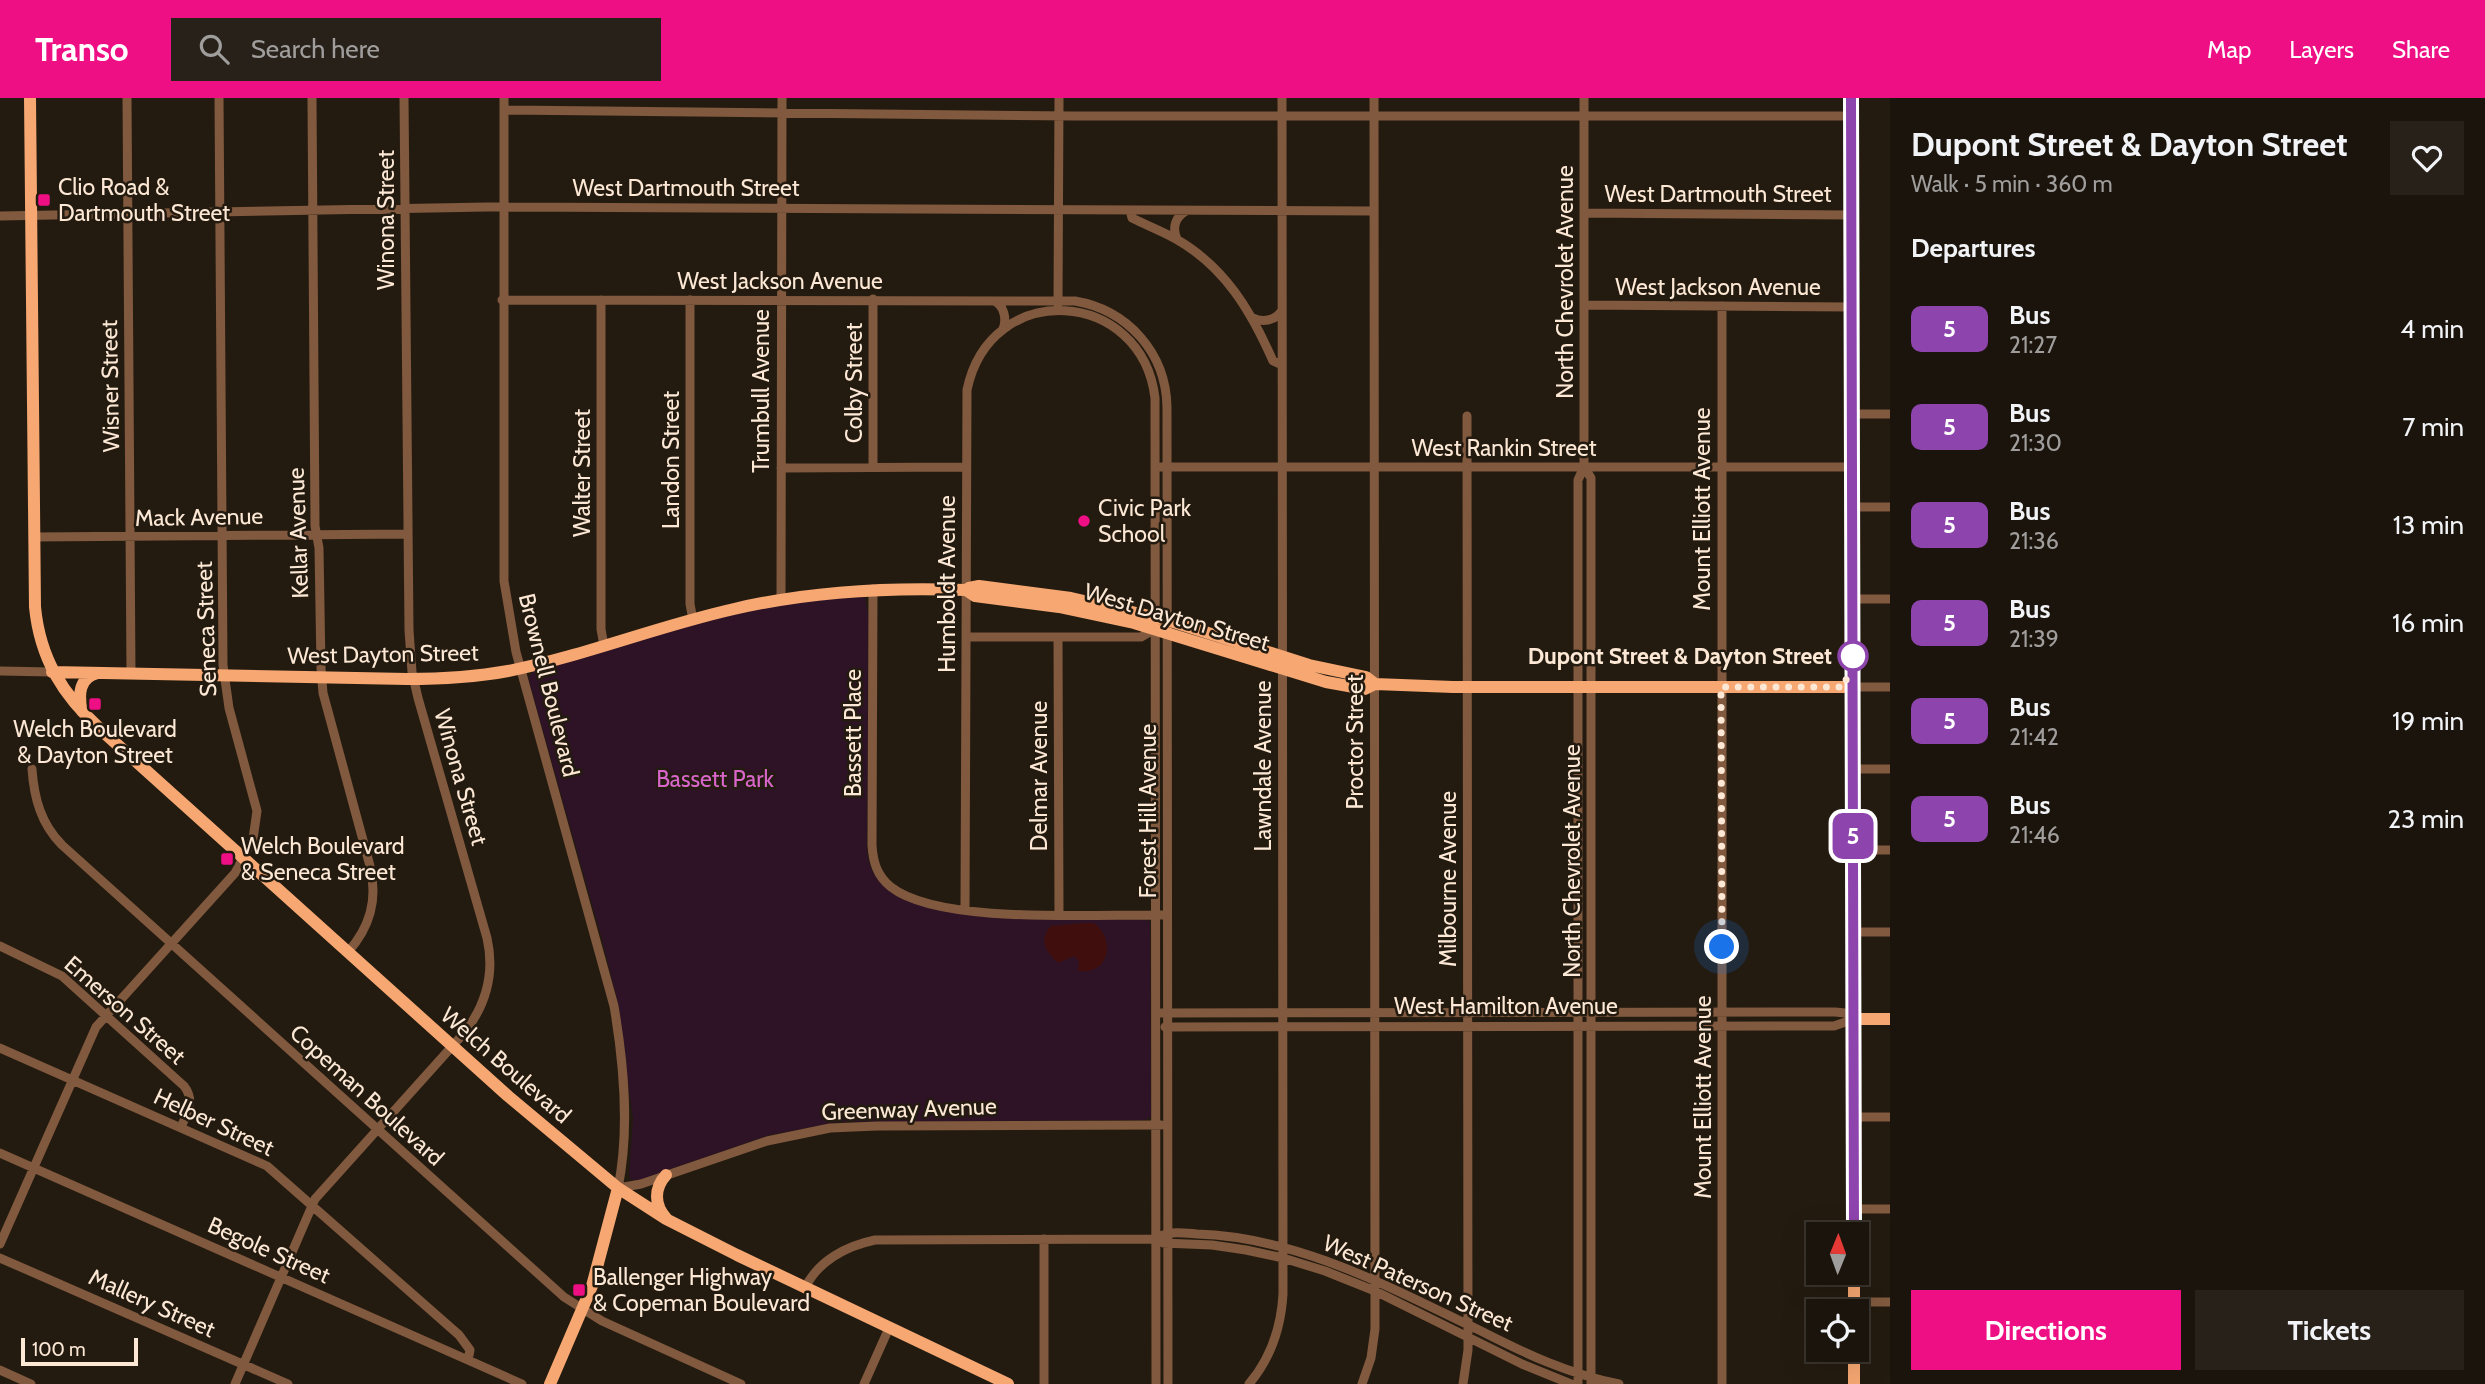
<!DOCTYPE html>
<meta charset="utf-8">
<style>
body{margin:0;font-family:Cabin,sans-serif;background:#28211a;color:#f1f3f6;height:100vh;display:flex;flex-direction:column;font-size:26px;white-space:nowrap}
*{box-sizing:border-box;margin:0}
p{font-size:23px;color:#a09e9d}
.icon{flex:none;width:38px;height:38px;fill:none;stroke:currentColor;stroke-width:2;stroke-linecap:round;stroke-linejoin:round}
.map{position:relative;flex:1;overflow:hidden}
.panel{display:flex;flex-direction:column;background:#1b140c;width:595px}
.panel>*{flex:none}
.badge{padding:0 14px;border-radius:10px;font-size:24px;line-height:46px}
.needle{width:46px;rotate:1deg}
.controls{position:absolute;left:1806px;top:1124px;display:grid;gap:14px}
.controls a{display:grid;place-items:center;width:63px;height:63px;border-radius:0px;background:#1b140c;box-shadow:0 7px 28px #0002,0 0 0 2px #39332d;font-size:35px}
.scale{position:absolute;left:21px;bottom:18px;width:117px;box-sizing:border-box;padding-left:7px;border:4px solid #fce8d5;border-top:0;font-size:19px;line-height:24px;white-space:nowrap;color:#fce8d5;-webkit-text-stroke:5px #241b10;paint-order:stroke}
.you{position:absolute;width:35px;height:35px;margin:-18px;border:5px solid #fff;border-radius:50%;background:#1a73e8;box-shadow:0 0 0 10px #1a73e833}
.map>.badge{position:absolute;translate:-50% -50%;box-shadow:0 0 0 4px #fff}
h2{padding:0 21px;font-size:26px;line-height:63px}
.round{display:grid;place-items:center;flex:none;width:74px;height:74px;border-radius:0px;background:#28211a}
.headline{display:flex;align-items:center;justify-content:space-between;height:119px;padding:0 21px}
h1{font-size:33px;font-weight:700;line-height:52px}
.primary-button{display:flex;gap:14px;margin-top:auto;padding:14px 21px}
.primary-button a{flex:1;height:80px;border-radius:0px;background:#ef0f85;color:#fff;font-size:28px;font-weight:700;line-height:80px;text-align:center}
.primary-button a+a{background:#28211a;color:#f1f3f6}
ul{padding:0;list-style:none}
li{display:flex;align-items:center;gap:21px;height:98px;padding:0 21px}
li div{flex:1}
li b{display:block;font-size:26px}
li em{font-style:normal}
li .badge{min-width:77px;font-weight:700;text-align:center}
header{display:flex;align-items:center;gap:42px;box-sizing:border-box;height:98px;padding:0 35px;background:#ef0f85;color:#fff}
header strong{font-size:33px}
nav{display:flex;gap:38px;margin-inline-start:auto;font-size:24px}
.search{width:490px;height:63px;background:#28211a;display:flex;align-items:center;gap:18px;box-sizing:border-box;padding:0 24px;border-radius:0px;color:#a09e9d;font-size:26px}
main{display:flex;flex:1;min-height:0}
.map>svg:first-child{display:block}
</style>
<header>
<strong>Transo</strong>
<div class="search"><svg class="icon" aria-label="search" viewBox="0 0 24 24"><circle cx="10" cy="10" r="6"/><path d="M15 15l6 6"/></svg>Search here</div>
<nav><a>Map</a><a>Layers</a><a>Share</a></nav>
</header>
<main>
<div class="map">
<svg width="1890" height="1286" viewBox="0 0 1890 1286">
<rect width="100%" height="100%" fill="#241b10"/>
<path fill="#2d1325" d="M865 498 868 517 867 754C872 794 907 804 941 811 982 819 1022 821 1064 821 1091 821 1123 817 1150 823L1151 1019 1145 1022 839 1024 769 1037 639 1082H631L629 1075 633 1021 616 897 603 845 529 583V578L535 572 699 525 787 504Z"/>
<path fill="#3f0e0d" d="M1085 825H1094C1116 842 1110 877 1078 873L1079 863 1074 858 1058 865C1046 854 1038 842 1051 828Z"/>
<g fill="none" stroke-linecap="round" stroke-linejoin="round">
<path stroke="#80593e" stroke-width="9" d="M127 0 131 575
M312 0 315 428 319 450 321 570 323 595 370 768C378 802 370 829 348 854
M504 0V483L516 554 614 908C624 967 630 1031 618 1090L641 1086 767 1043 830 1030 877 1028 1161 1027
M1584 0V369L1591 380V1286
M504 12 1074 18H1851
M1130 112 1132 120C1146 127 1162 133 1176 141 1225 169 1251 213 1273 263L1282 267
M1584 115 1851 117
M0 118 487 109 1373 113
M1177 141C1172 130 1175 119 1186 113
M873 201V369
M502 202 1075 203C1128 212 1166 255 1167 309L1168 1286
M601 202V531L604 548
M690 202V506L693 522
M994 203C1004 207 1007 221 1003 231
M1058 206 1059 0
M1584 207 1851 209
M1722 208V1286
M1253 220C1263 225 1277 222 1282 212
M1852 316H1890
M1161 369H1852
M781 370 965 369
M1852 409H1890
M34 439 407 436
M873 491 872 747C873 764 877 778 891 789 939 827 1098 816 1162 817
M781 501 782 0
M1853 501H1890
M967 539H1141L1158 529
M1058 539 1059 817
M0 573 52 574
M1853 589H1890
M32 671C34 700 41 726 62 747L564 1199 602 1223 741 1286
M1853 671H1890
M1854 752H1890
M965 812 967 292C990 180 1142 190 1155 300L1156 1286
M1854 834H1890
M0 848 62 878 184 988C195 1002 188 1014 181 1029
M1161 915 1835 914 1845 915 1854 921
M1165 929 1834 928 1854 921
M0 950 267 1068 459 1237 470 1252 468 1262
M1854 1019H1890
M0 1055 522 1286
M1854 1111H1890
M1163 1145 1212 1147 1246 1152 1283 1160 1325 1173 1375 1193 1522 1266 1571 1286
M0 1146 96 929 235 775 253 741 257 713 229 610 223 567 219 0
M0 1160 288 1286
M805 1190C818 1163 846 1148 875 1142L1156 1141C1167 1132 1184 1135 1197 1136 1299 1139 1391 1190 1481 1233 1526 1256 1569 1276 1619 1286
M1854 1204H1890
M0 1272 31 1286
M235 1286 315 1101 465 934C487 905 495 875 487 840L418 600 412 574 409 532 404 0
M864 1286 889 1230
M1044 1286V1141
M1249 1286C1271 1260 1281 1230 1283 1196L1282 0
M1362 1286 1371 1260 1375 1231 1374 0
M1463 1286 1468 1252 1467 318
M1578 1286V382L1584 369"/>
<path stroke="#f6a772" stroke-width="12" d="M30 0 35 509C40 561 63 597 100 631L508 998 618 1090 666 1121 737 1157 1008 1286
M1851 0 1854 1136
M966 492 975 498 1059 509 1134 525 1326 584 1365 591 1375 586
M52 574 407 581C441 581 475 579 508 573 584 558 658 528 734 511 811 493 887 489 966 492L969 490 979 488 1071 500 1167 522 1309 567 1366 579 1375 586 1453 589H1853
M82 613C78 597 79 579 98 575
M1854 921H1890
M666 1120C654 1107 654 1090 666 1077
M1854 1213V1174
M550 1286 592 1188 618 1090
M1854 1286V1251"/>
</g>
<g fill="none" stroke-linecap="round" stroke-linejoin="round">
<g stroke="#fff" stroke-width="16">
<path id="line" d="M1851 0 1854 1136"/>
</g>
<use href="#line" stroke="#8e44ad" stroke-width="10"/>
<path stroke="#fce8d5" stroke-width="7" stroke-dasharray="0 12.6" d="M1722 849 1721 589H1844L1853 558"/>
</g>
<g fill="#ef0f85" stroke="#241b10" stroke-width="2.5">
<rect x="37" y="95" width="14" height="14" rx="3.5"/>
<circle cx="1084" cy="423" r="7"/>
<rect x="88" y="599" width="14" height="14" rx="3.5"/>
<rect x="220" y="754" width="14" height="14" rx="3.5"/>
<rect x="572" y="1185" width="14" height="14" rx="3.5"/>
</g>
<circle fill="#fff" stroke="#8e44ad" stroke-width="3.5" cx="1853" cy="558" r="14"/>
<g text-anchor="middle" stroke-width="5" stroke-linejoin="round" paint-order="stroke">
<g font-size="23" fill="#fce8d5" stroke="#241b10" text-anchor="start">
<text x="58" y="97">Clio Road &amp;<tspan x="58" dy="26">Dartmouth Street</tspan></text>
<text x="1098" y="418">Civic Park<tspan x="1098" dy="26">School</tspan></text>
<text x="95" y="639" text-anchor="middle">Welch Boulevard<tspan x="95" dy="26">&amp; Dayton Street</tspan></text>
<text x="241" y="756">Welch Boulevard<tspan x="241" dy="26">&amp; Seneca Street</tspan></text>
<text x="593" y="1187">Ballenger Highway<tspan x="593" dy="26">&amp; Copeman Boulevard</tspan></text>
</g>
<g font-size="23" fill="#fce8d5" stroke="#241b10">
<text x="686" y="98">West Dartmouth Street</text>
<text x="1718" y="104">West Dartmouth Street</text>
<text transform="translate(386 122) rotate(-90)" y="8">Winona Street</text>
<text x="780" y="191">West Jackson Avenue</text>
<text transform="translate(1565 184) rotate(-90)" y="8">North Chevrolet Avenue</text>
<text x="1718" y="197">West Jackson Avenue</text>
<text transform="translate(854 285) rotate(-90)" y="8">Colby Street</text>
<text transform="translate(110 288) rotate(-91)" y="8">Wisner Street</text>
<text transform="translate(761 293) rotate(-90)" y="8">Trumbull Avenue</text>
<text x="1504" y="358">West Rankin Street</text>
<text transform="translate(671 362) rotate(-90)" y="8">Landon Street</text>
<text transform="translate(582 375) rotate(-90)" y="8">Walter Street</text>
<text transform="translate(1702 411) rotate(-90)" y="8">Mount Elliott Avenue</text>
<text transform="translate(199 419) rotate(-1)" y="8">Mack Avenue</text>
<text transform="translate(298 435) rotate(-92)" y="8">Kellar Avenue</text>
<text transform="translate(947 486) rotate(-90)" y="8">Humboldt Avenue</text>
<text transform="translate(1177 519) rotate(16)" y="8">West Dayton Street</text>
<text transform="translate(206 531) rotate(-92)" y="8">Seneca Street</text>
<text transform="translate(383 556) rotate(-1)" y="8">West Dayton Street</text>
<text transform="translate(549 587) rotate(76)" y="8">Brownell Boulevard</text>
<text transform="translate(853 635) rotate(-90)" y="8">Bassett Place</text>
<text transform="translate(1355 644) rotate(-90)" y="8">Proctor Street</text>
<text transform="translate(1263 668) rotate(-90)" y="8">Lawndale Avenue</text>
<text transform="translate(1039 678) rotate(-90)" y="8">Delmar Avenue</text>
<text transform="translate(461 679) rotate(74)" y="8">Winona Street</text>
<text transform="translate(1148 713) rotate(-90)" y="8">Forest Hill Avenue</text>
<text transform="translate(1572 763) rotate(-90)" y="8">North Chevrolet Avenue</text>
<text transform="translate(1448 781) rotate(-90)" y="8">Milbourne Avenue</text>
<text x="1506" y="916">West Hamilton Avenue</text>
<text transform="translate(125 912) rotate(41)" y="8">Emerson Street</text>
<text transform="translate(506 967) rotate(41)" y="8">Welch Boulevard</text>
<text transform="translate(367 997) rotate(42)" y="8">Copeman Boulevard</text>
<text transform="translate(1703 999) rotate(-90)" y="8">Mount Elliott Avenue</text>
<text transform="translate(909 1011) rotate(-2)" y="8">Greenway Avenue</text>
<text transform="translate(214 1024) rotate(25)" y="8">Helber Street</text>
<text transform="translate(269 1152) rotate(24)" y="8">Begole Street</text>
<text transform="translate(1418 1185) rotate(24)" y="8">West Paterson Street</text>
<text transform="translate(152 1205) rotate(24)" y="8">Mallery Street</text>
</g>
<g font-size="23" font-weight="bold" fill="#fce8d5" stroke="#241b10" text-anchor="end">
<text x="1832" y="566">Dupont Street &amp; Dayton Street</text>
</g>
<g font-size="23" fill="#d865ca" stroke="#241b10">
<text x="715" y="689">Bassett Park</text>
</g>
</g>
</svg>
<div class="controls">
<a><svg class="needle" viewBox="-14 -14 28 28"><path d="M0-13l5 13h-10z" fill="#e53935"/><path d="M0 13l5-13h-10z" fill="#a09e9d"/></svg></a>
<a><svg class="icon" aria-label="locate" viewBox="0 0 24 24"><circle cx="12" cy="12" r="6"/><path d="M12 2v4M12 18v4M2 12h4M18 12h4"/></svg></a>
</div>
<div class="scale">100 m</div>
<div class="you" style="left:1722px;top:849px"></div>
<b class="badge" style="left:1853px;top:738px;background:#8e44ad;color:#fff">5</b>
</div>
<section class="panel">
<div class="headline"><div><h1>Dupont Street &amp; Dayton Street</h1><p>Walk · 5 min · 360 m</p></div><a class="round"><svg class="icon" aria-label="heart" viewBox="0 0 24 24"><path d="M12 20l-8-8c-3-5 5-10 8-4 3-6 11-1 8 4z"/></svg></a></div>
<h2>Departures</h2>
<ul>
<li><span class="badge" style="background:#8e44ad;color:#fff">5</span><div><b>Bus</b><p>21:27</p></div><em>4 min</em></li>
<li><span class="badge" style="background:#8e44ad;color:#fff">5</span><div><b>Bus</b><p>21:30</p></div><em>7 min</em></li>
<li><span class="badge" style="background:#8e44ad;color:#fff">5</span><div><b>Bus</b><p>21:36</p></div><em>13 min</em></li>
<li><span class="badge" style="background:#8e44ad;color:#fff">5</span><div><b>Bus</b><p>21:39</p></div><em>16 min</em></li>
<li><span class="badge" style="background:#8e44ad;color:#fff">5</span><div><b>Bus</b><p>21:42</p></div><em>19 min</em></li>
<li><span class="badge" style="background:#8e44ad;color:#fff">5</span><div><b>Bus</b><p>21:46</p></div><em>23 min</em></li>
</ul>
<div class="primary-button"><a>Directions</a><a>Tickets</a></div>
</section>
</main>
